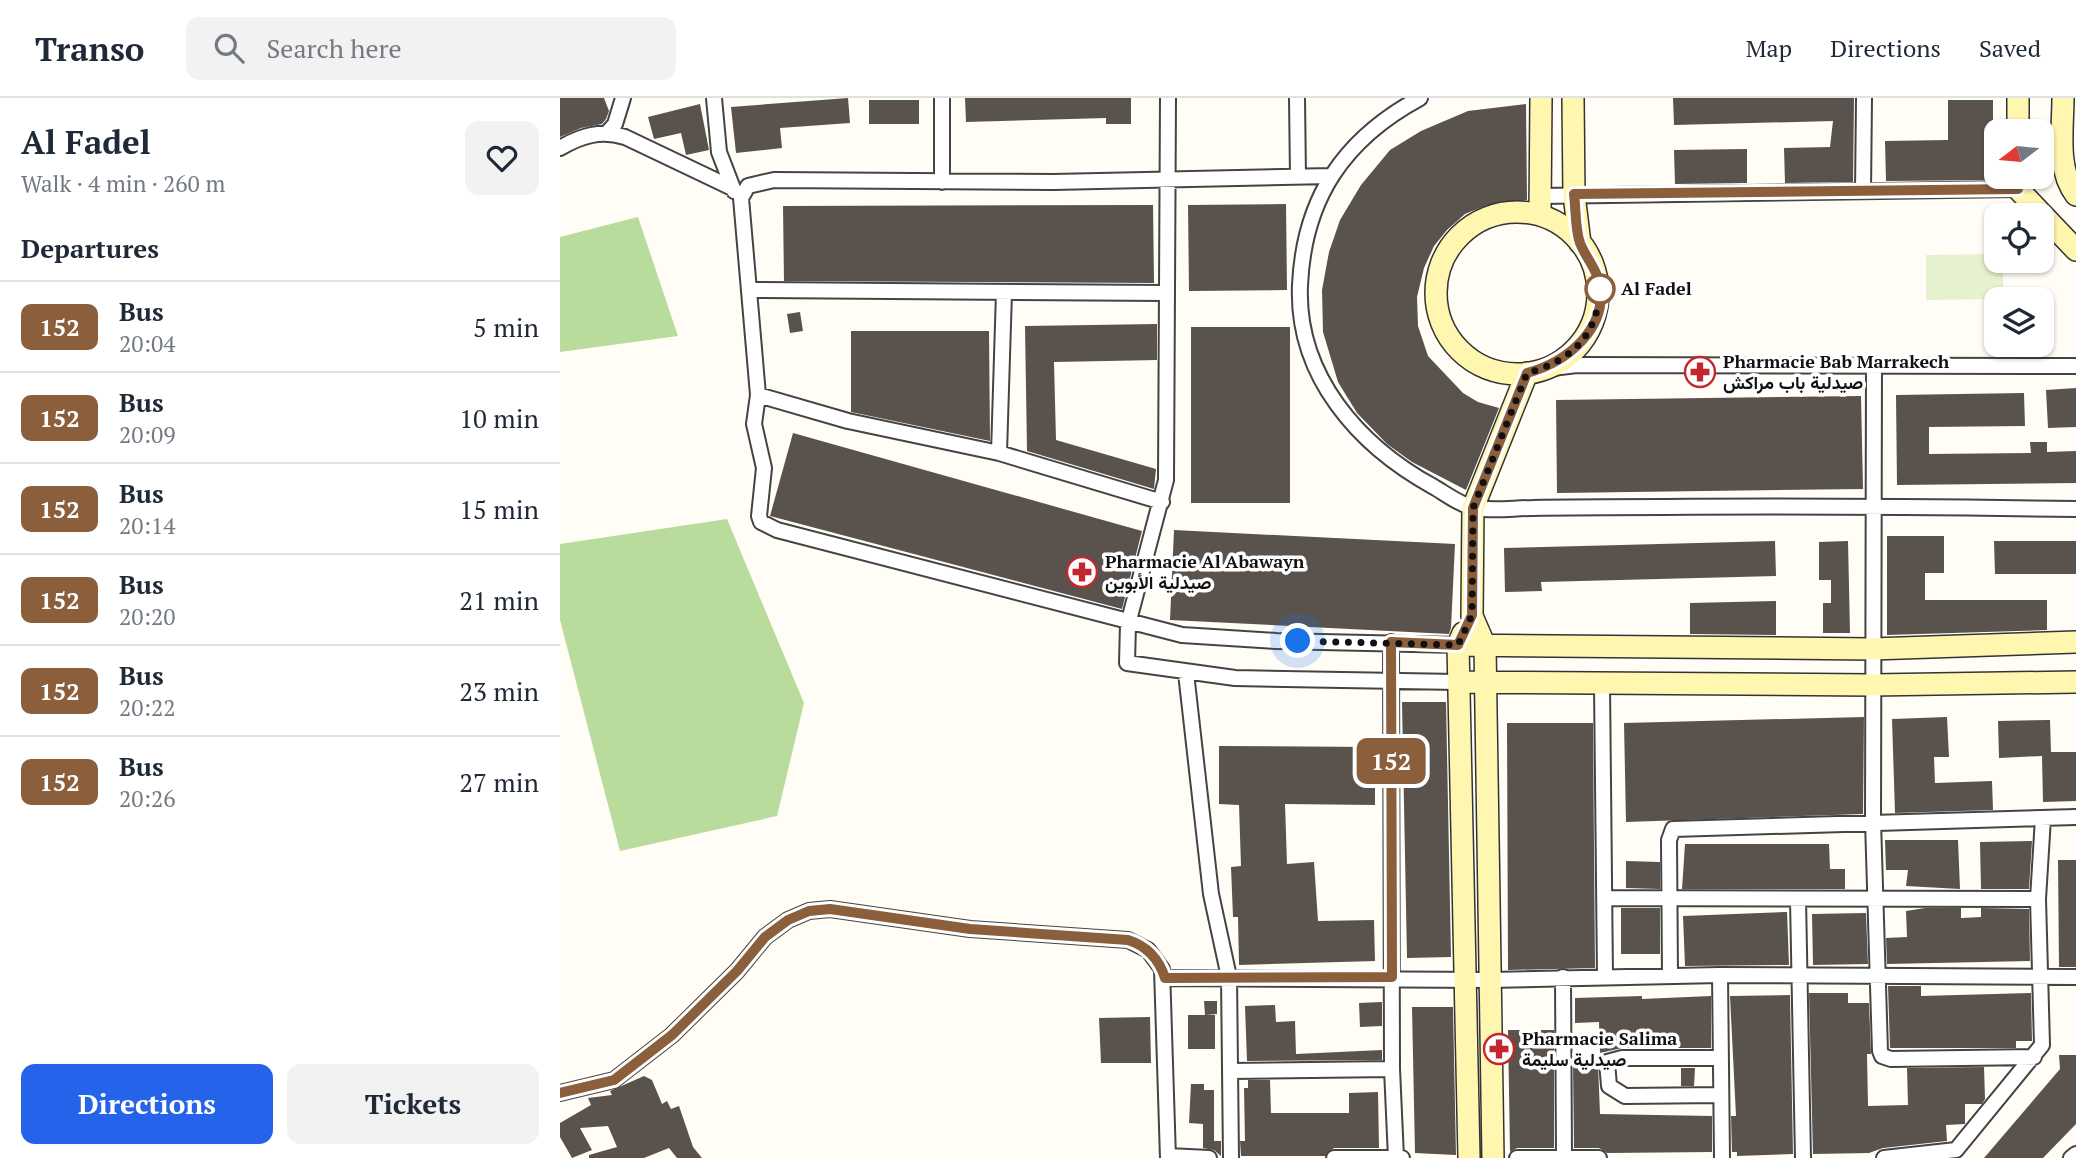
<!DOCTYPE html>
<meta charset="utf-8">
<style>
body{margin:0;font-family:"PT Serif",Vazirmatn,serif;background:#f2f2f3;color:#1f2937;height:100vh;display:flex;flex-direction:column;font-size:26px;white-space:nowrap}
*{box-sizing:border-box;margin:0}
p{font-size:23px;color:#747a83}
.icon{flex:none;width:38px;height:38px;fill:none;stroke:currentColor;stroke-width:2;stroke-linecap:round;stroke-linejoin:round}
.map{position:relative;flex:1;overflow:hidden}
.drawer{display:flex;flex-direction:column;background:#fff;width:560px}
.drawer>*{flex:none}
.badge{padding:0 14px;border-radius:10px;font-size:24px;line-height:46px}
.needle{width:46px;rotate:254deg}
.fabs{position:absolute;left:1424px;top:21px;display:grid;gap:14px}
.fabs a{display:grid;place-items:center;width:70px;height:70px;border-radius:14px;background:#fff;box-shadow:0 2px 5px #0004;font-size:35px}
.you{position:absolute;width:35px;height:35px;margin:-18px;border:5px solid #fff;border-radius:50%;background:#1a73e8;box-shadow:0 0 0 10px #1a73e833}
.map>.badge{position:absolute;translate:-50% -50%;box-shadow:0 0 0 4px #fff}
h2{padding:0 21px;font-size:26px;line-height:63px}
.round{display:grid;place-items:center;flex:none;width:74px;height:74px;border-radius:14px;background:#f2f2f3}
.head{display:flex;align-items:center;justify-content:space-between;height:119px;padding:0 21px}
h1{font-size:33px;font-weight:600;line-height:52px}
.button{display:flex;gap:14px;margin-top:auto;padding:14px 21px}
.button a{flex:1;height:80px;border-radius:14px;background:#2563eb;color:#fff;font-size:28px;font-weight:600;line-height:80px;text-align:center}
.button a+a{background:#f2f2f3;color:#1f2937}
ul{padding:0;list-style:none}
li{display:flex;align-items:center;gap:21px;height:91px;padding:0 21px;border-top:2px solid #e0e1e3}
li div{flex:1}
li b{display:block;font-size:26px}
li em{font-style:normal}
li .badge{min-width:77px;font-weight:700;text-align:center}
header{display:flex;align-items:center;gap:42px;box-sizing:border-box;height:98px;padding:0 35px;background:#fff;border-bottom:2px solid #e0e1e3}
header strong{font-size:33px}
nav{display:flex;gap:38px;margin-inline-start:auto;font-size:24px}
.search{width:490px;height:63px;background:#f2f2f3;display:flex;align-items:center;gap:18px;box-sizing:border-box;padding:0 24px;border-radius:14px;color:#747a83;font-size:26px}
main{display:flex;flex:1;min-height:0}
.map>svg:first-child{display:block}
</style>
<header>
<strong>Transo</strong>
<div class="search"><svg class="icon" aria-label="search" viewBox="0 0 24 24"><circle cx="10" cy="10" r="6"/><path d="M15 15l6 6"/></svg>Search here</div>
<nav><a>Map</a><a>Directions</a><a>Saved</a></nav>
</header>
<main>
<section class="drawer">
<div class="head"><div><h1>Al Fadel</h1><p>Walk · 4 min · 260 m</p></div><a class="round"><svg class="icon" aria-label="heart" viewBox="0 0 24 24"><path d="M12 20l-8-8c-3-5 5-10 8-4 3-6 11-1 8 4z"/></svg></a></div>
<h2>Departures</h2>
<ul>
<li><span class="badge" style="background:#8b5e3c;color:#fff">152</span><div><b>Bus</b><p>20:04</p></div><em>5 min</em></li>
<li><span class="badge" style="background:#8b5e3c;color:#fff">152</span><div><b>Bus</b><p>20:09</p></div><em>10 min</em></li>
<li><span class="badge" style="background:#8b5e3c;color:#fff">152</span><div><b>Bus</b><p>20:14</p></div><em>15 min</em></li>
<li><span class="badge" style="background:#8b5e3c;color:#fff">152</span><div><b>Bus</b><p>20:20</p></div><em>21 min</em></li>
<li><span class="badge" style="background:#8b5e3c;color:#fff">152</span><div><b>Bus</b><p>20:22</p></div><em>23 min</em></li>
<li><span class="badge" style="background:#8b5e3c;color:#fff">152</span><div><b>Bus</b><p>20:26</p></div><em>27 min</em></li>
</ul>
<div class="button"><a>Directions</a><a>Tickets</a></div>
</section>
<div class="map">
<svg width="1516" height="1060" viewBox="0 0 1516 1060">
<rect width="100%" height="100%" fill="#fffdf5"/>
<path fill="#b9dc9c" d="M78 119 118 238 0 254V139Z
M167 421 244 605 217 718 60 753 0 522V446Z"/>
<path fill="#e6f2cf" d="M1437 156V163H1443V201L1366 202V157Z"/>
<path fill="#5a524d" d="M0 0H44L49 13 46 21 42 26 21 30 0 39Z
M288 0 290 25 220 30 222 50 176 55 171 9Z
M405 0H571V26H546V20L406 24Z
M1113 0H1294L1293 84 1225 85 1224 50 1270 49 1273 23 1114 27Z
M309 2H359V26H309Z
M1388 2H1433V82L1326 83 1325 43 1388 42Z
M140 6 149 52 126 57 121 35 94 41 88 19Z
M966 6 967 102 927 107 905 116 887 132 874 148 864 170 857 199 858 228 868 258 903 295 918 304 939 310 906 392 852 364 827 346 797 315 778 284 763 234 762 192 769 154 780 122 801 87 830 52 861 33 908 13Z
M1187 51V85L1115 86 1114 52Z
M726 106 727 192 629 193 628 107Z
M593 107 594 185 224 183 223 108Z
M240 214 243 233 230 235 227 216Z
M597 226V262L494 264 496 342 596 371 594 391 467 353 465 228Z
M631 229H730V405H631Z
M291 233H429L430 343 291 314Z
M1516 290V329L1488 330 1486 292Z
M1464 295 1465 328 1369 329V356L1471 355 1470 344H1487V354L1516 353V385L1337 387 1336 297Z
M1301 298 1303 391 997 395 996 302Z
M233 335 582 433 562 511 210 418Z
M614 432 895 446 891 530 889 536 610 522Z
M1327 438H1384V475H1365V502H1487V532L1327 537Z
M1215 443 1216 478 981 484 982 493 945 494 944 450Z
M1288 443 1290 535H1263V505H1271V482H1259V444Z
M1434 443H1516V476H1435Z
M1216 503V537L1130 536V505Z
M842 604H886L891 859 847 860Z
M1304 619 1303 716 1066 724 1064 625Z
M1387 619 1389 659H1374L1375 685 1432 683 1433 712 1335 715 1332 621Z
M1490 622 1491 654H1516V703L1483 704 1482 658 1439 660 1438 623Z
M947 625H1033L1035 870 948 872Z
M659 648 815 649V707L725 706 727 766 754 764 758 823 814 822 815 863 679 867 678 819H673L671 769 681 768 679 707 659 706Z
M1325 742H1398L1400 791 1346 788 1348 772H1326Z
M1472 743 1469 791H1421L1420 744Z
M1125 746H1269L1270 771H1285V791H1122Z
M1498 762H1516V869H1499Z
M1066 763 1100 764V791L1066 790Z
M1061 810H1100V856H1061Z
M1365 810H1401V820L1421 819V810L1469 811 1470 863 1327 866 1326 840 1347 839 1346 813Z
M1227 814 1229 867 1125 868 1123 818Z
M1306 815 1308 866 1253 867 1252 816Z
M1328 888H1361V898L1471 895 1472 943H1456V950H1330Z
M1249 895H1288V905H1309L1311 956H1307L1308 1008 1348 1007 1347 970 1424 969 1425 1001 1422 1006H1405V1026L1386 1027 1387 1043 1323 1050 1309 1055 1253 1056Z
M1230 897 1233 1056 1177 1058V1054H1172L1171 1018H1176L1170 898Z
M1082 898V901L1151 898V950H1062L1040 955 1039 924 1015 925V900Z
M644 903H657V916L646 917H655V951H628V917H645Z
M822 904V928L800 929 799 905Z
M715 907 716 924 735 923 736 956 822 952V962L687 963 685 908Z
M852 909H893L896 1057 855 1055Z
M590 919 591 965H541L539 920Z
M948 932H994V1050H957L950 1054Z
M1499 957H1516V1026L1483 1060H1424L1500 971Z
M1013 966H1038L1040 1016 1152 1018V1054L1047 1055 1039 1050H1014Z
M1121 970H1135L1134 988H1121Z
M84 978 92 982 102 1006 107 1003 111 1011 119 1008 133 1049 142 1060H117L109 1050 84 1060H29V1057L57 1049 48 1028 20 1030 32 1052 12 1060 0 1039V1025L31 1007 28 1000 52 997 50 993Z
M688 982H710L711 1015H789V995L818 994 819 1050H774L765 1058H681L680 1043H685L684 990H688Z
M631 986H644V992H654V1043H661V1058L654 1052 643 1050V1026L629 1025Z"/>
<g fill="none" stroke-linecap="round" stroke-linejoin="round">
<g stroke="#444" stroke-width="18">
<path id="street" d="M154 0 159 54 174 93
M382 0V84
M608 0 606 382 568 526 567 565 675 580 898 584
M737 0 738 79
M860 0C784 41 744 100 740 187 736 278 799 348 874 389 886 396 902 408 915 410 933 413 954 410 972 410 1016 409 1060 409 1104 409 1241 408 1379 409 1516 411
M48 34 55 26 63 0
M0 50C22 37 41 32 65 39L172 90
M770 78 493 84 214 82 188 88 181 100 198 297 194 326 204 370 199 418 201 424 217 432 622 537 716 543 898 547
M1303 93 1304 0
M981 98 1458 91
M189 192 605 195
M1314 266 1313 723 1320 953 1322 958 1331 961 1474 959
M984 271 1017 267 1516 268
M198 297 288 323 439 355 602 404
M439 355 444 194
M831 544 832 971 836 1060
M626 575 651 796 669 879 671 1060
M1042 587 1045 879
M1044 800 1478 801
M1238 801 1243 1060
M1160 877 1162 1060
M1110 878 1109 742 1113 731 1516 719
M1003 879 1004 1059
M605 880 929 882 1160 877 1516 879
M672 973 832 971
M0 995 54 982 112 937 177 873 205 839 228 822 249 813 270 811 410 831 568 842 588 852 602 871 608 1060
M1159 997 1065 998 1049 988 1047 964 1062 960H1159
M608 1058 649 1060
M774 1060H842
M957 1060H1039
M1324 1060 1396 1052 1482 947 1478 801 1483 720
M1511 1060 1516 1056"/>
</g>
<g stroke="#333" stroke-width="24">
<path id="secondary" d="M1013 0 1014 97 1020 145
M1458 0V33
M1503 0C1503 31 1496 71 1516 97
M1458 79V91L1516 152
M876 195a81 81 0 1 1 162 0a81 81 0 1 1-162 0Z
M980 115 981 0
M903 535 898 547 909 1060
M898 547 1312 551 1516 544
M898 584 1312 587 1516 584
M933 1060 925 548 912 518 913 410 967 275"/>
</g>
<use href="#street" stroke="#fff" stroke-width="14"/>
<use href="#secondary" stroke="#fff6b0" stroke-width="21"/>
</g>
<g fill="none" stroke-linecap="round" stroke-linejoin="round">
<g stroke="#fff" stroke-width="16">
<path id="line" d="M0 995 54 982 112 937 177 873 205 839 228 822 249 813 270 811 410 831 568 842C587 848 599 861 605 880L832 879 831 544 898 547 912 517 913 410 967 275C1007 264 1050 230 1039 183 1035 169 1025 158 1020 145 1015 131 1016 111 1014 96L1458 91"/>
</g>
<use href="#line" stroke="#8b5e3c" stroke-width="10"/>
<path stroke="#111" stroke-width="7" stroke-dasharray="0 12.6" d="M738 543 898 547 912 517 913 410 967 275C1013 263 1041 234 1039 186L1040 191"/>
</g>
<defs>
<g id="pharmacy-ring" transform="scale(1.575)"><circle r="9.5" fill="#fff" stroke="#c4262e" stroke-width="1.5"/><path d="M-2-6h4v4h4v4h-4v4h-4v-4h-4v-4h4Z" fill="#c4262e"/></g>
</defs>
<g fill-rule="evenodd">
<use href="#pharmacy-ring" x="1140" y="274"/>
<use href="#pharmacy-ring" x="522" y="474"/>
<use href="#pharmacy-ring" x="939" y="951"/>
</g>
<circle fill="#fff" stroke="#8b5e3c" stroke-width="3.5" cx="1040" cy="191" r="14"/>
<g text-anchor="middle" stroke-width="7" stroke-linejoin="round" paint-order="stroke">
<g font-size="18" font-weight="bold" fill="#111" stroke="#fff" text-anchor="start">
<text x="1061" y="197">Al Fadel</text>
</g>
<g font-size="18" font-weight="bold" fill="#111" stroke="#fff" text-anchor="start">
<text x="1163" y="270">Pharmacie Bab Marrakech<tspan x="1163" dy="21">صيدلية باب مراكش</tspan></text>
<text x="545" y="470">Pharmacie Al Abawayn<tspan x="545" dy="21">صيدلية الأبوين</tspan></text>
<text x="962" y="947">Pharmacie Salima<tspan x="962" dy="21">صيدلية سليمة</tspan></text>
</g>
</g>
</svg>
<div class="fabs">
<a><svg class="needle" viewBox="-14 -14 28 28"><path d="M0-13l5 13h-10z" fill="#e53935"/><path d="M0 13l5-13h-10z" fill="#747a83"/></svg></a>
<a><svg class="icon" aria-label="locate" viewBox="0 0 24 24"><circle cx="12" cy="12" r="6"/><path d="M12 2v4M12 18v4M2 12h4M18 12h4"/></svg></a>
<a><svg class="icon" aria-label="layers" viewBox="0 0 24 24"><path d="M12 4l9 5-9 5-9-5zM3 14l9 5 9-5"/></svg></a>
</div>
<div class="you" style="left:738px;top:543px"></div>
<b class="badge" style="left:831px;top:663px;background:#8b5e3c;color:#fff">152</b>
</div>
</main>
